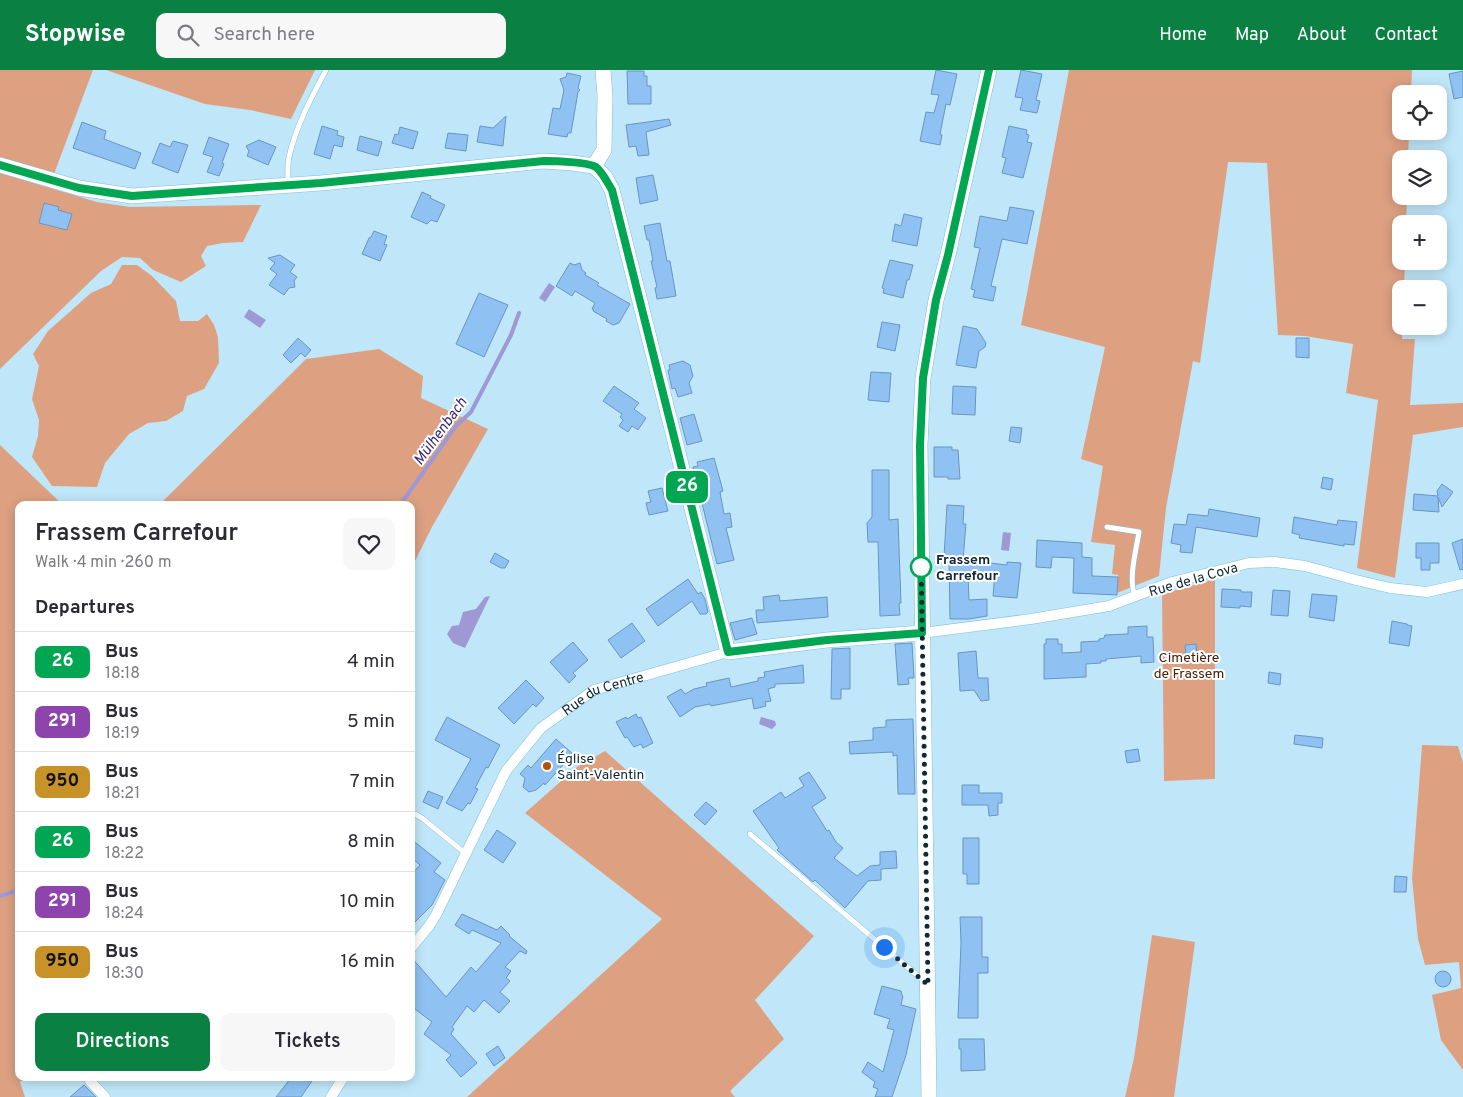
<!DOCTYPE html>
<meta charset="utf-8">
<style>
body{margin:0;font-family:Overpass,sans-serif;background:#f7f7f7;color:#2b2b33;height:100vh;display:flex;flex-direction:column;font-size:19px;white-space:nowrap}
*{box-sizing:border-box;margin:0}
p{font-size:16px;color:#7c7c81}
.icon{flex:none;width:28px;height:28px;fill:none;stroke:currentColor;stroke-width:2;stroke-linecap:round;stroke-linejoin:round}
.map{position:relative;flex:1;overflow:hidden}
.drawer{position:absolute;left:15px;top:431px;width:400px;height:580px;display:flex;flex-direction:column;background:#fff;border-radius:10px;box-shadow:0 2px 12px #0003}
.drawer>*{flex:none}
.badge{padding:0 10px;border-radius:8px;font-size:18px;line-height:32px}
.controls{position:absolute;left:1392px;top:15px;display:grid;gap:10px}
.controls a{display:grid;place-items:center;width:55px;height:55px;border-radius:10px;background:#fff;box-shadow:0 2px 12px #0003;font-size:25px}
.you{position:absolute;width:25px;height:25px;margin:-12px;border:4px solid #fff;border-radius:50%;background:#1a73e8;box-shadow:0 0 0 8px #1a73e833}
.map>.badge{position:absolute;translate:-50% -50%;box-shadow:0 0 0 2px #fff}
h2{padding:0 20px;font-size:19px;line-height:45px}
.round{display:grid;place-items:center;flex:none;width:52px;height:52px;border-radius:10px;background:#f7f7f7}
.summary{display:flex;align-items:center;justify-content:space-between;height:85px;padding:0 20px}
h1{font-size:24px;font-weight:600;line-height:38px}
.cta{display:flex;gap:10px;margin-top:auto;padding:10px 20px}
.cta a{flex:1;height:58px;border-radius:10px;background:#0b8043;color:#fff;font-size:20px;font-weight:600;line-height:58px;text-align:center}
.cta a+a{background:#f7f7f7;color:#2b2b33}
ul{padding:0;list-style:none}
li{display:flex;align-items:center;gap:15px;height:60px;padding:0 20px;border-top:1px solid #e1e1e2}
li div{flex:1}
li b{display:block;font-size:19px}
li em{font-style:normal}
li .badge{min-width:55px;font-weight:700;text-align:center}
header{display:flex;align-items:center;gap:30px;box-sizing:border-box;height:70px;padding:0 25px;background:#0b8043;color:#fff}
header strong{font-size:24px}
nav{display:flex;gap:28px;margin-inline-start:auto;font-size:18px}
.search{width:350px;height:45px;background:#f7f7f7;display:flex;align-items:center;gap:12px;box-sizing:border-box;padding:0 18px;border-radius:10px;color:#7c7c81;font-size:19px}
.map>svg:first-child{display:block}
</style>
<header>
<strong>Stopwise</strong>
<div class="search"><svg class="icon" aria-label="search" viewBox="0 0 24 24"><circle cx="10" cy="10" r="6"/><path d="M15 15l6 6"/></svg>Search here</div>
<nav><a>Home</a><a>Map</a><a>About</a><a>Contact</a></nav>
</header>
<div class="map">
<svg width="1463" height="1027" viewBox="0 0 1463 1027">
<rect width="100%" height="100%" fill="#c0e7f9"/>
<path fill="#dda182" d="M0 0H93L54 104 0 89Z
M106 0H315L291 49 250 40 205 34Z
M1069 0H1412L1411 24H1401V61H1409L1408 89H1401V126H1407L1406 154H1401V191H1405L1404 219H1401V256H1403L1402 269H1415L1410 335 1463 333V357L1413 365 1395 508 1357 498 1378 330 1346 323 1353 274 1305 266 1278 265 1267 93 1228 92 1200 293 1193 291 1166 438 1159 506 1117 523 1118 505 1112 504 1115 475 1091 472 1103 396 1081 389 1105 277 1021 255Z
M0 103 97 132 130 137 261 135 243 172 223 173 207 176 201 186 206 196 181 212 153 200 140 188 122 187 101 201 0 299Z
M122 195H137L152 206 176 231 180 251H198L207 244 214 255 218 267 219 293 204 319 187 326 183 341 166 351 148 353 129 364 105 393 97 417 52 416 32 387 38 366 39 350 32 329 39 296 33 284 48 261 91 223 111 214Z
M379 279 423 306 421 328 488 359 432 457 411 499V435H159L306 289Z
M0 375 63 435H19V1008H26L20 1012 25 1027H0Z
M1215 509V709L1164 711 1162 524Z
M1422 675 1458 676 1463 693V1000L1441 970 1432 925 1461 918 1459 892 1425 895 1418 869 1412 808Z
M605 681 814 866 755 930 784 969 730 1021 735 1027H467L662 849 525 743 577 697Z
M1152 865 1195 872 1174 1027H1125L1134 988Z"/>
<path fill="#9e98d5" d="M549 213 555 217 545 232 539 228Z
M249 239 266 250 260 258 244 247Z
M1003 462 1011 463 1009 481 1001 480Z
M490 526 465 578 453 573 447 564 452 556 459 555 463 542 476 539 485 527Z
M761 647 775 651 776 655 772 659 759 654Z"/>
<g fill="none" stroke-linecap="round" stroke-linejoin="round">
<path stroke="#9e98d5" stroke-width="4" d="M400 435 456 356 471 342 511 265 519 243
M0 826 19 820"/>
</g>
<path fill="#8fc2f3" stroke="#6995bf" d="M936 0 957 4 950 35 946 34 940 64 942 65 940 75 920 71 926 42 934 43 939 25 931 24Z
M1021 0 1042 4 1036 30 1040 31 1037 43 1020 40 1023 28 1015 27Z
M627 1H644V6H647V16H651V34H628Z
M1463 1V27L1454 29 1449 4Z
M567 3 581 6 578 18 580 20 578 22 571 63H568L567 67 548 64 553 38 560 39 564 20 560 9 566 7Z
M506 46 503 76 477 72 480 56 493 58Z
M669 49 671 55 646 62 649 85 638 86 636 76 629 77 626 55Z
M82 52 106 61 104 69 141 83 135 99 73 78Z
M322 56 338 61 337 65 344 67 342 77 334 75 330 89 314 84Z
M1009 56 1027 60 1026 64 1029 65 1027 72 1032 73 1023 108 1002 103 1006 88 1002 87Z
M400 57 418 62 413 79 392 73 395 64 398 65Z
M448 63 468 65 466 81 445 78Z
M360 66 382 72 378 86 357 80Z
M209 67 229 74 222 93 224 94 219 106 207 102 213 87 203 84Z
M259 70 276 77 268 95 247 86 249 81 246 76Z
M173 71 188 75 178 103 152 93 160 73 170 77Z
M653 105 658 130 640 134 636 108Z
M422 122 431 126 430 128 445 135 437 152 431 150 427 154 411 147Z
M44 133 59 137 58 140 72 144 67 160 39 153Z
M1010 137 1034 141 1027 174 1002 169 991 216 996 217 993 231 973 227 975 220 971 219 980 178 974 177 980 146 1007 151Z
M904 144 922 148 917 176 892 171 895 154 901 156Z
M660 153 667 191H670L676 226 657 229 655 218 657 217 651 191H653L649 170H647L644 156Z
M374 161 387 166 384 174 387 175 380 191 362 184 369 168 371 167Z
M280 185 295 195 290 202 297 207 294 211 295 217 289 218 284 225 269 215 277 204 270 199 275 193 268 188Z
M890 190 913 195 909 210H907L903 228 883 223 884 219 882 218Z
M570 193 574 195 580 193 582 200 586 203 585 205 599 213 597 215 630 234 619 253 613 255 606 251 607 249 593 241 594 240 592 239 595 233 575 221 572 226 556 216Z
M479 223 508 235 484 287 456 274Z
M882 252 900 255 895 281 877 277Z
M963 256 977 259 986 273 985 277 979 281 976 298 956 295Z
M298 268 311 280 305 287 301 283 291 293 283 285Z
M1296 268H1309V288L1296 287Z
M683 291 690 295 693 306 689 313 692 323 678 327 675 318 672 319 668 300H670L669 295Z
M871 302 891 303 889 332 868 330Z
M614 316 639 333 634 339 646 348 638 360 632 356 628 362 619 356 623 350 620 347 622 344 603 331Z
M953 316 976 317 975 345 952 344Z
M694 344 702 371 687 375 680 348Z
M1011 357 1022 358 1020 373 1009 371Z
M934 377H952V380H958L960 409H948V407H934Z
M714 388 723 421 720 422 724 444 730 443 732 457 726 458 734 490 717 494 693 397 698 396 697 392Z
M872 400H889V450L898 449 901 533H899L900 545 880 546 878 472H868L867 453 872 447Z
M1323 407 1333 409 1331 420 1321 418Z
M1442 414 1453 422 1442 437 1438 427 1439 442 1413 440 1414 424 1438 426 1437 421Z
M662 418 668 441 649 445 646 433 651 432 648 421Z
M947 435 964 436 963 454H966L963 490 979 489V491H982V492L1007 495V492L1021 493 1017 528 993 526 995 503 968 504 969 530 987 529V546L969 549H950L949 488 944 487Z
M1209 439 1260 448 1257 467 1196 457 1192 483 1180 482 1181 475 1171 473 1174 454 1186 455 1188 444 1208 446Z
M1294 447 1337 455 1338 450 1357 452 1354 475 1344 474V476L1299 468 1300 465 1292 463Z
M1463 469V499L1460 500 1452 473Z
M1037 470 1082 473V487L1092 488V506L1118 507 1117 525 1073 523 1074 488 1052 487 1051 498 1036 497Z
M1416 473H1439V493H1430V500H1421V488H1416Z
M495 483 509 491 505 498H501L490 492Z
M688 509 698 524 701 522 705 529 708 542 706 544H700L692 531 658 556 646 539Z
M1222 519 1241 520V522H1252L1251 537 1240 536V538L1221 537Z
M1273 520 1290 521 1288 546 1271 545Z
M1312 524 1337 526 1334 551 1309 547Z
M779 525 780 531 827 527 828 547 757 553 756 540H764L763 527Z
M752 548 757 564 735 570 730 553Z
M1392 551 1407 554V555L1412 556 1409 576 1389 573Z
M632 553 645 571 621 588 608 570Z
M1147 556V567H1153L1154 592 1141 593V586L1106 589V591H1101V593L1086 594V607L1044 609V574H1046V569H1058V574H1062V583L1081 582V572L1099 571V569L1104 568 1105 565 1128 564V557Z
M573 572 588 590 573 603 576 606 569 613 550 592Z
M912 573 914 608H908L909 614 898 615 895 574Z
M1196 574 1197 586 1186 587 1185 575Z
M850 578V619H841V629H831L832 579Z
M976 581 978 608H988L989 630 981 631 974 620 960 621 958 583Z
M803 595 804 613 775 614V617L768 619 771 631 765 632 766 636 754 639 752 628 711 636 710 634 695 637 680 647 667 627 681 619 685 624 694 619 707 616 706 613 729 608 731 617 758 611V608L765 607 764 602Z
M1269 602 1281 604 1280 615 1268 613Z
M526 610 544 628 536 637 533 634 514 654 498 638Z
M636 644 638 648 641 647 653 673 643 678 641 674 634 677 627 667 625 668 616 652 626 647 627 649Z
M447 647 500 675 488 698 486 697 475 718 478 719 470 734 468 733 462 741 446 733 471 689 435 670Z
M913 649 915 724H898L897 685 893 686V682L850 684 849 672 873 670V658L886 657V650Z
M1295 665 1323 668 1322 678 1294 674Z
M556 669 573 684 545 715 544 713 536 720 529 722 523 717 525 708 520 704 528 695 531 698Z
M1138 679 1140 691 1127 693 1125 681Z
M809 702 826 728 812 737 827 761 829 760 836 772 843 778 834 788 857 806 870 796 880 795V782L896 781 897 798 881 799V810L868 811 845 838 815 810 813 812 777 780 779 778 753 741 781 722 785 728 804 716 799 708Z
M962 715H979V723H1002V733H998V745L989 746 988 735H962Z
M428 721 443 727 438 739 423 732Z
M706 732 717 741 705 755 694 745Z
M497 760 516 773 503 793 484 780Z
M963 768H979V814H967V804H963Z
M411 769 441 793 434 802 445 810 432 835 411 856V805L420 795 411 787Z
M1395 806 1407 807 1406 822H1394Z
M462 844 497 860 501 856 510 865 509 866 527 881 526 884 520 881 505 897 511 901 506 908 510 911 500 922 510 931 499 943 484 930 474 942 467 936 452 957 454 959 451 964 477 993 461 1007 446 990 451 985 424 964 432 952 411 936V887L446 927 471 897 476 902 501 873 472 860 469 864 455 855Z
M960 847H982V887H988V903H978V948H958L961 873Z
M1435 909a8 8 0 1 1 16 0a8 8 0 1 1-16 0Z
M882 916 901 921 902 925 903 926 901 935 916 939 906 985 892 1027H875L878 1019 873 1017 875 1012 862 1002 868 992 883 1002 894 960 887 958 890 949 874 944Z
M959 969H984L985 1000 961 1001V979H959Z
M498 976 505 988 494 996 486 984Z
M291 1008H314L301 1027H276Z
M84 1015 96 1027H70Z"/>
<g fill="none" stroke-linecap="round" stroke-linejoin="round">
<g stroke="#7cbedc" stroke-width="6">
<path id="lane" d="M288 115C288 106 287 96 289 87 296 56 311 28 326 0
M1107 457 1139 462C1136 481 1128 509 1135 526
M411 742 422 748 465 783
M750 764 924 911"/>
</g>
<g stroke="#7cbedc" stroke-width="11">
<g id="street">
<path d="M922 563 1031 549 1109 536 1172 512 1249 493 1275 492 1305 496 1356 510 1390 518 1427 522 1463 514"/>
<path id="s1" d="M411 878 429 856 436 845 506 701 541 658 594 620 728 582"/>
<path d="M90 1011 105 1027"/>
<path d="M331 1027 343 1008"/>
</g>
</g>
<g stroke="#7cbedc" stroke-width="16">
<path id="secondary" d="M0 95 79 118 132 126 321 113 544 91 572 93 594 96
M594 96 605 107 612 120 728 582 827 570 922 563
M594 96 604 80 605 26 603 0
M929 1027 920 375 923 308 936 230 948 185 989 0"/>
</g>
<use href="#lane" stroke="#fff" stroke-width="5"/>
<use href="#street" stroke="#fff" stroke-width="10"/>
<use href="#secondary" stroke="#fff" stroke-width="15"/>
</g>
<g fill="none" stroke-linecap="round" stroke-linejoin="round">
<g stroke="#fff" stroke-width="11">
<path id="line" d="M0 95 79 118 132 126 321 113 544 91C555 91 588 92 596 97 603 103 607 112 612 120L728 582 827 570 922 563 920 375 923 308 936 230 948 185 989 0"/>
</g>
<use href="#line" stroke="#00a651" stroke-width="8"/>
<path stroke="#0f2a36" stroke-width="5" stroke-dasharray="0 9" d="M884 877 928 915 921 488V497"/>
</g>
<circle fill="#fff" stroke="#00a651" stroke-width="2.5" cx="921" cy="497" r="10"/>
<circle fill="#b2520d" stroke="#fff" stroke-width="2" cx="547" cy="696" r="5"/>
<g text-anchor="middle" stroke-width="4" stroke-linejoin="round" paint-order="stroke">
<g font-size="14" font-weight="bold" fill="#0f2a36" stroke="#fff" text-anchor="start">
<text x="936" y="494">Frassem<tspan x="936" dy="16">Carrefour</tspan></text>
</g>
<g font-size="14" fill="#0f2a36" stroke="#fff">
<text transform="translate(1193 509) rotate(-16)" y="5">Rue de la Cova</text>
<text dy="5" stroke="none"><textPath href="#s1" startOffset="329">Rue du Centre</textPath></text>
</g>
<g font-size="14" fill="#492108" stroke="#fff">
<text x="1189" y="592">Cimetière<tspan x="1189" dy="16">de Frassem</tspan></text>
</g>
<g font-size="14" fill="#0f2a36" stroke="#fff" text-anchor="start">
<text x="557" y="693">Église<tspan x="557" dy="16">Saint-Valentin</tspan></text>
</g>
<g font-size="15" font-style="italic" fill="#392971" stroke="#fff">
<text transform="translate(440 361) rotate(-54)" y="5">Mülhenbach</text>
</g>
</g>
</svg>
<div class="controls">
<a><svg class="icon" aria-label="locate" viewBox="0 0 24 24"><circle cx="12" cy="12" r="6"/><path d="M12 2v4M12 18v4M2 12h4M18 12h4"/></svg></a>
<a><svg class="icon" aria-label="layers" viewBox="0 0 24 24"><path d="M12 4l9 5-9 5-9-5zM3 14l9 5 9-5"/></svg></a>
<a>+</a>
<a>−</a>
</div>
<div class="you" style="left:884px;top:877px"></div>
<b class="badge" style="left:687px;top:417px;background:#00a651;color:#fff">26</b>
<section class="drawer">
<div class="summary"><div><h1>Frassem Carrefour</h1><p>Walk · 4 min · 260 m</p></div><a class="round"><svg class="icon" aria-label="heart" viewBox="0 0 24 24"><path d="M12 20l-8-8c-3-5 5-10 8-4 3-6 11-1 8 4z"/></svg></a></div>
<h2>Departures</h2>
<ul>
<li><span class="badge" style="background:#00a651;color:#fff">26</span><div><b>Bus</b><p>18:18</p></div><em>4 min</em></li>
<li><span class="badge" style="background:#8e44ad;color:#fff">291</span><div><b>Bus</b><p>18:19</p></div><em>5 min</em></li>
<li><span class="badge" style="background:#c79227;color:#111">950</span><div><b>Bus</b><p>18:21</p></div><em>7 min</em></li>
<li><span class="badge" style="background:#00a651;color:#fff">26</span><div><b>Bus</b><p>18:22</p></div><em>8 min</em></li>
<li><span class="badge" style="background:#8e44ad;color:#fff">291</span><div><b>Bus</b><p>18:24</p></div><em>10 min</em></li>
<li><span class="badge" style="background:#c79227;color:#111">950</span><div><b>Bus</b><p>18:30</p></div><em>16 min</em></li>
</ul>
<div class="cta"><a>Directions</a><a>Tickets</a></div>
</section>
</div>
